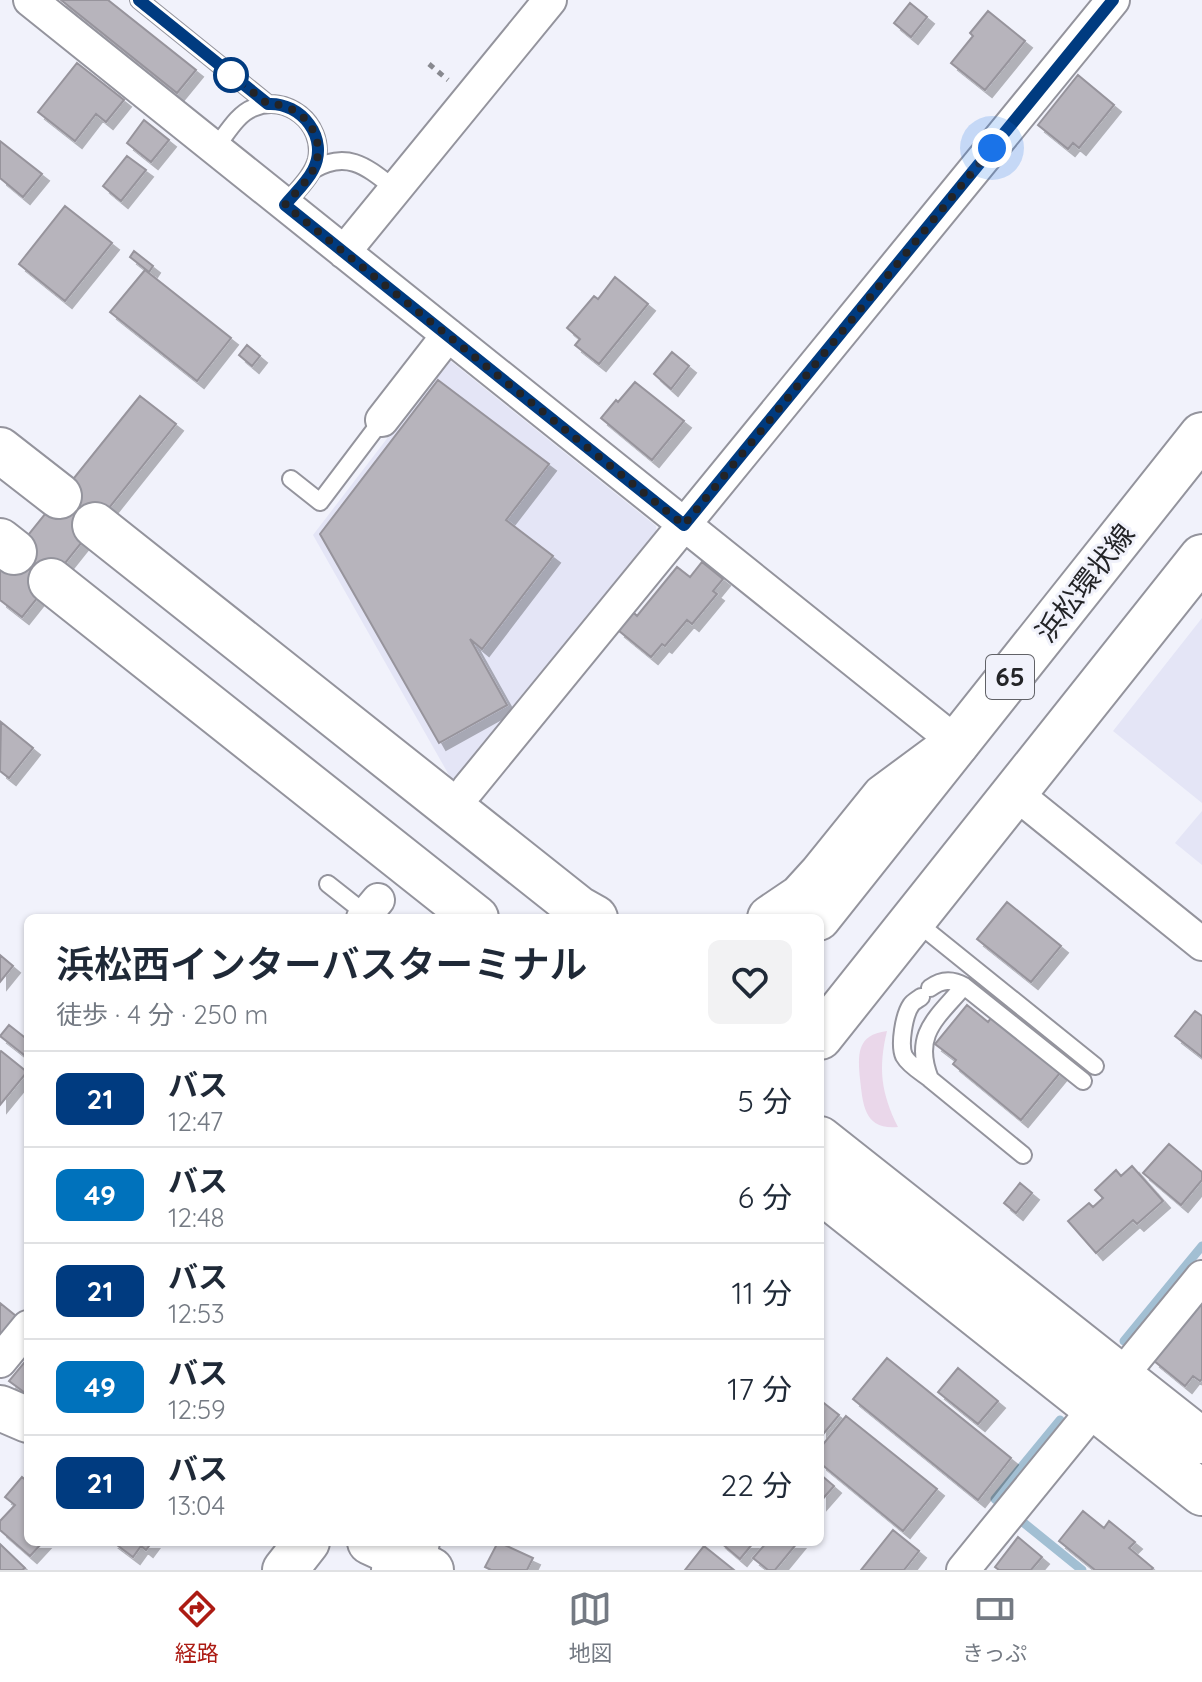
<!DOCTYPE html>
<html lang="ja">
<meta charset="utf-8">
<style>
body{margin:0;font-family:Quicksand,"Noto Sans JP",sans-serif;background:#f2f2f3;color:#1f2937;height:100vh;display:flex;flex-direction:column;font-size:30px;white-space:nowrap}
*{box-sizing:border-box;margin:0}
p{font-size:26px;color:#747a83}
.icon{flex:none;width:44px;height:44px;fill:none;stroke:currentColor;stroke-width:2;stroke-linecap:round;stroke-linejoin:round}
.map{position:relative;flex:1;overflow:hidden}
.panel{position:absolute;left:24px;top:914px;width:800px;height:632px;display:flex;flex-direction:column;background:#fff;border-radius:12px;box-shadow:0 2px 6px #0004}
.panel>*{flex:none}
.badge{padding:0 16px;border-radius:12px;font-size:28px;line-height:52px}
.you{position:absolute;width:40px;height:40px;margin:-20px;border:6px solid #fff;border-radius:50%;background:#1a73e8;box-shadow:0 0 0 12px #1a73e833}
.map>.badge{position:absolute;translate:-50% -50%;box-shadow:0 0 0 4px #fff}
.round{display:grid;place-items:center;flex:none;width:84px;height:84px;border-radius:12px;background:#f2f2f3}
.overview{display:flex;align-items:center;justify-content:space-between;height:136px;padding:0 32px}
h1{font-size:38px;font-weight:600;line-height:60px}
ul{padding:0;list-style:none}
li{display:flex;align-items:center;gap:24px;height:96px;padding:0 32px;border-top:2px solid #e0e1e3}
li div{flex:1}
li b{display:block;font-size:30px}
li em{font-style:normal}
li .badge{min-width:88px;font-weight:700;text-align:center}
.menu{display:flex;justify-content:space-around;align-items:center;height:112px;border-top:2px solid #e0e1e3;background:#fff;font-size:22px;color:#747a83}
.menu a{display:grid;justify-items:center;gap:4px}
.menu .selected{color:#ac1b13}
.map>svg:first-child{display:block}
</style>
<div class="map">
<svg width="1202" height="1570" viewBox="0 0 1202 1570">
<defs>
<filter id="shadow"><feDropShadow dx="7" dy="7" stdDeviation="0" flood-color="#0004"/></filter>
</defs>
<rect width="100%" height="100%" fill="#f1f2fb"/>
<path fill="#e4e5f6" d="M448 359 656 526 657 536 454 784 313 535Z
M1202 618V803L1113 731Z
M1202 811V865L1175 843Z"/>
<path fill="#ead7ea" d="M887 1031C878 1068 881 1093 898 1127 864 1130 863 1105 860 1079 858 1055 856 1035 887 1031Z"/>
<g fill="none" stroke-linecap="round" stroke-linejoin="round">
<path stroke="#a2bfd3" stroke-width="9" d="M1124 1341 1202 1246
M1001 1504 995 1499 1060 1420
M1019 1519 1082 1570"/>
</g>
<path fill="#b7b4bc" stroke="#97949c" stroke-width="2" filter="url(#shadow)" d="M61 0H108L196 70 177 93Z
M910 3 927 17 911 37 894 23Z
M988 11 1025 41 985 90 951 63 973 36 970 33Z
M77 63 124 100 106 122 96 114 75 141 38 112Z
M1078 75 1114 105 1079 148 1073 143 1068 149 1038 125Z
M144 120 169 140 151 162 127 143Z
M0 141 42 174 23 197 0 178Z
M127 156 146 170 121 201 103 186Z
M65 206 112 243 65 301 19 264Z
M134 251 153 266 149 272 130 257Z
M145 270 231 338 197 381 110 312Z
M615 277 648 304 599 364 575 345 580 339 567 328 594 296 598 299Z
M247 345 260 356 252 366 239 355Z
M672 352 689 366 671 389 654 374Z
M438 380 549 464 506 520 553 556 482 649 470 639 507 705 439 743 320 534Z
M635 382 684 421 652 460 601 418 616 400 618 402Z
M140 396 176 424 22 617 0 600V570Z
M702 562 723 579 713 591 717 594 692 624 687 620 665 646 662 644 651 657 618 630 633 612 637 616 677 567 690 577Z
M1 722 33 748 9 778 0 771Z
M1007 902 1061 946 1031 982 977 939Z
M0 955 13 966 0 982Z
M967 1005 988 1022 991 1018 1060 1073 1021 1120 953 1064 956 1060 935 1044Z
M1195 1011 1202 1016V1057L1175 1036Z
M9 1025 28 1040V1058L0 1036Z
M1 1051 27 1072 0 1105V1052Z
M1169 1144 1202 1172V1180L1181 1205 1143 1173Z
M1132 1166 1163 1201 1137 1224 1133 1220 1096 1253 1068 1221 1089 1203 1093 1207 1103 1198 1095 1190 1116 1170 1121 1176Z
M1020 1183 1032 1193 1016 1213 1004 1203Z
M1202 1300V1379L1200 1381 1193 1376 1185 1386 1153 1360Z
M0 1303 16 1316 0 1337Z
M28 1358V1395L9 1381Z
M887 1358 1011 1458 978 1500 853 1399Z
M958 1368 998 1401 978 1424 938 1392Z
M820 1400 839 1415 820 1438Z
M846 1416 937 1489 903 1531 820 1463V1448Z
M821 1475 834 1486 820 1502V1476Z
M22 1477 28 1482V1542H43L30 1556 0 1530V1521L15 1505 5 1497Z
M1083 1511 1104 1528 1109 1521 1135 1542 1129 1548 1153 1568 1151 1570H1095L1059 1541Z
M893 1530 919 1551 904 1570H861Z
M1018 1537 1042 1557 1031 1570H999L995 1567Z
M113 1542H152L146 1550 141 1546 133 1557Z
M498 1542 533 1558 527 1570H491L485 1567Z
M720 1542H754L740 1559Z
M767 1542H798L775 1570H768L753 1558Z
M0 1544 25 1568 22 1570H0Z
M704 1546 734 1570H685Z"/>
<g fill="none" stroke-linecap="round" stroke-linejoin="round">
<g stroke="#94949d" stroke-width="20">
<path id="lane" d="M139 0 268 104
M215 148C226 135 237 114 253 108 286 93 324 123 317 159 313 176 296 191 285 205
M313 170C348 149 368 168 395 189
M291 479 320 502 382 420
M328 884 366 914
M915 921 1095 1066
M964 986C937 1018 912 1034 930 1079L1023 1155
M930 988C942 979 952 979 964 986L1083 1081
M921 997C917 1000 913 1002 911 1005 904 1015 899 1045 904 1056 909 1065 921 1072 929 1078"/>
</g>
<g stroke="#94949d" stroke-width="36">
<path id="street" d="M30 0 957 743
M344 252 550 0
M382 420 448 335
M468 789 1113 0
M1015 793 1202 944
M363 918 378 900
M0 1361 28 1327
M1120 1377 1202 1277
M963 1570 1095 1408"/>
</g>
<g stroke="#94949d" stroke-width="48">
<path id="secondary" d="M820 1139 1202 1441
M820 1190 1202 1493
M0 1408 28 1420
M370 1542 431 1570"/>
</g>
<g stroke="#94949d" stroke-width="48">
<path id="primary" d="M818 918 1202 435
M820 1037 1202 557
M285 1570 307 1542
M394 1570 417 1542"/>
</g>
<g stroke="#94949d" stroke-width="48">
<path id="highway" d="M0 450 59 496
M95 525 579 909 595 918
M0 541 14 552
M51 581 476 918
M770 918 801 897 821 875 884 797 957 743"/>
</g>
<path stroke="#88898f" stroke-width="5" stroke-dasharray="6 6" stroke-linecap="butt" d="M429 64 448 80"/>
<use href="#lane" stroke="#fff" stroke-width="16"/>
<use href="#street" stroke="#fff" stroke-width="32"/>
<use href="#secondary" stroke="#fff" stroke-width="44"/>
<use href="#primary" stroke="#fff" stroke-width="44"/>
<use href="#highway" stroke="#fff" stroke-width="44"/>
</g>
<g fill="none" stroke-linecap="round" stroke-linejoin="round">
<g stroke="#fff" stroke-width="18">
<path id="line" d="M139 0 268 104C301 102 330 138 313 170 307 182 294 194 285 205L684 525 1113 0"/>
</g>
<use href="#line" stroke="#003b80" stroke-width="12"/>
<path stroke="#232427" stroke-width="8" stroke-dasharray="0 14.4" d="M231 75 268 104C301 102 330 138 313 170 307 182 294 194 285 205L684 525 992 148"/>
</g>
<circle fill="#fff" stroke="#003b80" stroke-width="4" cx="231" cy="75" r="16"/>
<g text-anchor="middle" stroke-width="6" stroke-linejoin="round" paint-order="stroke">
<rect fill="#f1f2fb" stroke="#616267" stroke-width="2" x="986" y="655" width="48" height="44" rx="6"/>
<g font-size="26" font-weight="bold" fill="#232427">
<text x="1010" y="686">65</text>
</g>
<g font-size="28" fill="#232427" stroke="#f1f2fb">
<text transform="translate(1085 583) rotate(-52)" y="10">浜松環状線</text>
</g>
</g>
</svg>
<div class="you" style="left:992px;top:148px"></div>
<section class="panel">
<div class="overview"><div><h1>浜松西インターバスターミナル</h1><p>徒歩 · 4 分 · 250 m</p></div><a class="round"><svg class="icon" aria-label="heart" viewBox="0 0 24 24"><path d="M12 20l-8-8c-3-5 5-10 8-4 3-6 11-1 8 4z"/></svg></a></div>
<ul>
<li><span class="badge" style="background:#003b80;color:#fff">21</span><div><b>バス</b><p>12:47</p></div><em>5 分</em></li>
<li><span class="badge" style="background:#0072bc;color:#fff">49</span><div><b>バス</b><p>12:48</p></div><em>6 分</em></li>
<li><span class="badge" style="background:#003b80;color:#fff">21</span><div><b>バス</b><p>12:53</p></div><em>11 分</em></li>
<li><span class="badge" style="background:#0072bc;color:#fff">49</span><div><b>バス</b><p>12:59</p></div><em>17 分</em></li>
<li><span class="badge" style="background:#003b80;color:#fff">21</span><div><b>バス</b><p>13:04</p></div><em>22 分</em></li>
</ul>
</section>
</div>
<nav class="menu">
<a class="selected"><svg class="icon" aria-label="directions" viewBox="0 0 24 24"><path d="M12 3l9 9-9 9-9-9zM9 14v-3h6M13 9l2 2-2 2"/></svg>経路</a>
<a><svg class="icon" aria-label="map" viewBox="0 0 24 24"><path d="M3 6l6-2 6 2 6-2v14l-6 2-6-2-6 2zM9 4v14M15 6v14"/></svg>地図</a>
<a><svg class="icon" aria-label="tickets" viewBox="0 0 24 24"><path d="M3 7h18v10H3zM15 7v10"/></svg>きっぷ</a>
</nav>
